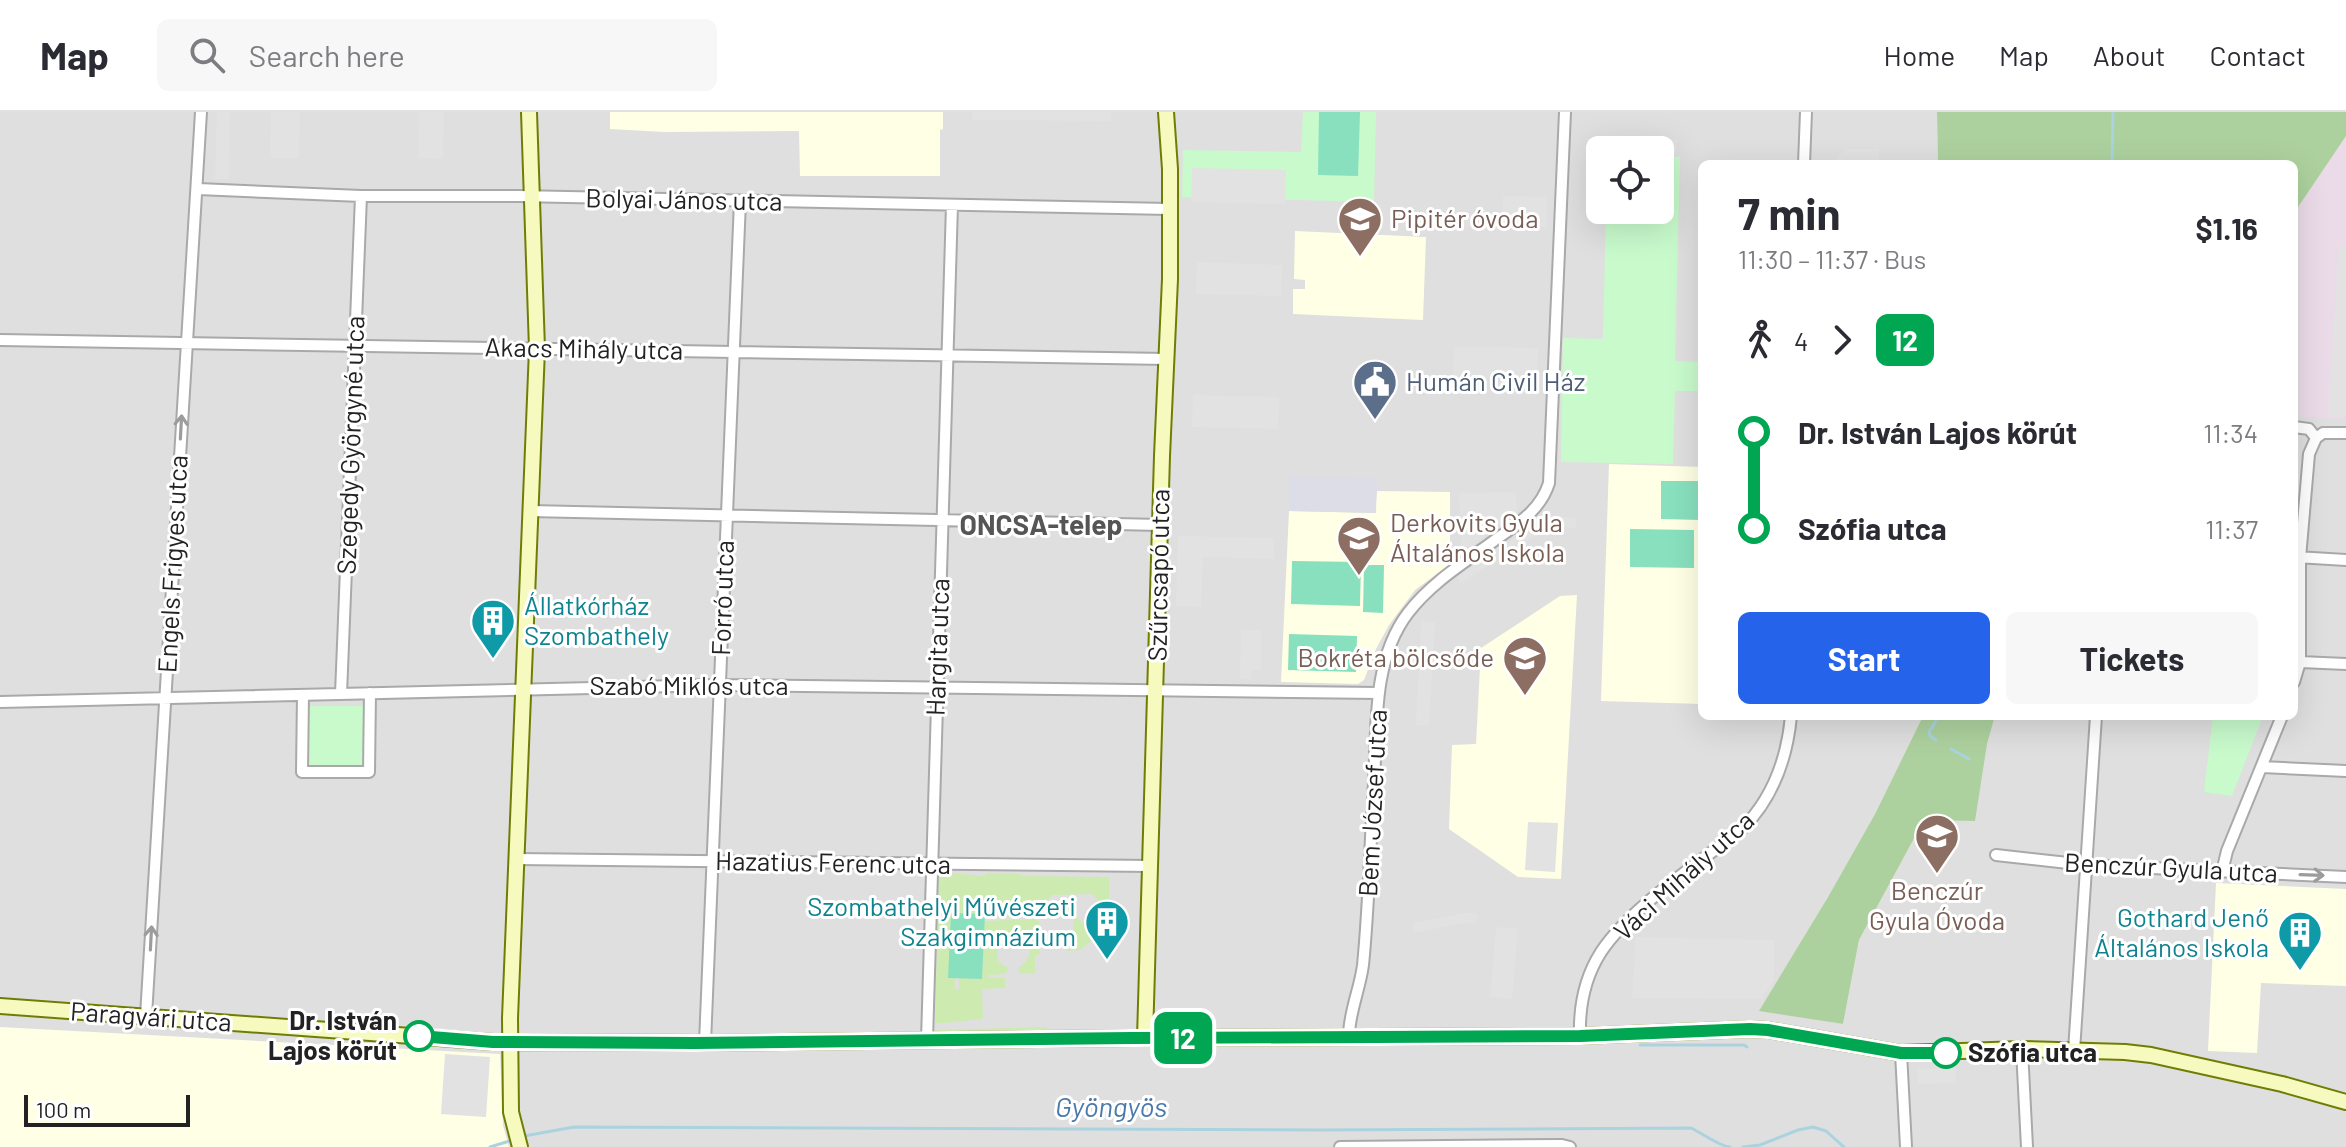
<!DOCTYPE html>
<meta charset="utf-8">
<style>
body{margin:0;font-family:Barlow,sans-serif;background:#f7f7f7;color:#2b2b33;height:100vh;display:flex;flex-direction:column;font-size:30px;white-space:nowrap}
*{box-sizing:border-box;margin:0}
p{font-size:26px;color:#7c7c81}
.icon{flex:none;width:44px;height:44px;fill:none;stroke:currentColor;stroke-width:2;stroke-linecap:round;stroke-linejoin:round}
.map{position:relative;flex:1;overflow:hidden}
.drawer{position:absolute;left:1698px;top:48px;width:600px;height:560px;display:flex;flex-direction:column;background:#fff;border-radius:12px;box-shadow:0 8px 32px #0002}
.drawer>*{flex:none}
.badge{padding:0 16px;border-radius:12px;font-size:28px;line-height:52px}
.fabs{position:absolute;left:1586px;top:24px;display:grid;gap:16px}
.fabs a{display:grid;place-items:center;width:88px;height:88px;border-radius:12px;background:#fff;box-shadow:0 8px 32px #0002;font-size:40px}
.scale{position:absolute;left:24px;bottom:20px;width:166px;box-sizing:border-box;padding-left:8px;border:4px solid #222;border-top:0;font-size:22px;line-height:28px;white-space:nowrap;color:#222;-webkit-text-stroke:6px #fff;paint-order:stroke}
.map>.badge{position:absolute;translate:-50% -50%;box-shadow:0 0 0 4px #fff}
.legs{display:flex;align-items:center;gap:12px;height:88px;padding:0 40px;font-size:26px}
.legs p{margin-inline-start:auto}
.head{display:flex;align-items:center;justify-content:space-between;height:136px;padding:0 40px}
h1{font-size:44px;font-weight:700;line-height:60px}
.cta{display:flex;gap:16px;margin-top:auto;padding:16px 40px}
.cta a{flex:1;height:92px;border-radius:12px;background:#2563eb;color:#fff;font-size:32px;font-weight:700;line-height:92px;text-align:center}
.cta a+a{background:#f7f7f7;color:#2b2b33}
ul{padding:0 40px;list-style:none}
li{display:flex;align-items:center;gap:28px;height:96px;font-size:30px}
li i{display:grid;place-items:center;width:12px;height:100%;margin:0 10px;background:currentColor}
li i::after{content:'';width:20px;height:20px;margin:-10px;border:6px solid;border-radius:50%;background:#fff}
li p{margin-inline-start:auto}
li:first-child i{background:linear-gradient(#0000 50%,currentColor 0)}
li:last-child i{background:linear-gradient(currentColor 50%,#0000 0)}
header{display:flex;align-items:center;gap:48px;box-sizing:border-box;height:112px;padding:0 40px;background:#fff;border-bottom:2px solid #e1e1e2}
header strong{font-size:38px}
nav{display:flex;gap:44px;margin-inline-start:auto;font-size:28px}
.search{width:560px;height:72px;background:#f7f7f7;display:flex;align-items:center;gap:20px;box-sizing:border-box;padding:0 28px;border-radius:12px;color:#7c7c81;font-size:30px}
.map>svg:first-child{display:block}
</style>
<header>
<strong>Map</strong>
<div class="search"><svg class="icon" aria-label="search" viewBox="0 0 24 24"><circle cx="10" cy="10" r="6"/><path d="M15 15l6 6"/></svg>Search here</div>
<nav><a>Home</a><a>Map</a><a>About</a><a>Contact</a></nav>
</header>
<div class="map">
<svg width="2346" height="1035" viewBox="0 0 2346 1035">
<rect width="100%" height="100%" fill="#f2efe9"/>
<path fill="#e0dfdf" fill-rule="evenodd" d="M0 0H1937L1938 52H1702V604H1923L1875 702 1828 785 1760 898 1843 912 1859 828 1924 708 1987 632 1995 604H2294V102L2300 91V304L2346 306V1035H0ZM1600 38H1660V98H1600Z"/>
<path fill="#ebdbe8" d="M2346 24V306L2300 305V91Z"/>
<path fill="#ffffe5" d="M610 0H943V17L940 18V64H800L799 19 665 20 610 17Z
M1295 119 1426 125 1423 208 1293 202V177H1305V168L1294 167Z
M1609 352 1702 355V592L1601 589Z
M1377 379 1450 380V452L1415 478 1389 513 1376 537 1364 568 1358 572 1281 570 1289 399 1375 401Z
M1577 483 1561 767 1518 765 1449 717 1452 633 1476 632 1481 536 1560 484Z
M2216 771 2346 777V874L2261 871 2257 941 2208 939Z
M0 915 500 942 503 1013 509 1035H0Z"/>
<path fill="#cdebb0" d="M939 760 985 764 986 761 1019 762 1021 764 1109 765V792L1100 790 1092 782 1052 783 1034 804 985 806V802L949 866H955V877H959V866L982 867 984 809 1034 807 1039 809 1040 842 1035 844V861H1019V855C1035 846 1033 827 1015 822 999 825 995 836 999 850L1008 856V859L1005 862 988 863V866H1005V876L982 877 983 907 935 912Z
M1067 786 1072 790 1075 805C1086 813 1093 814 1090 830L1080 838 1067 839V837L1072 836 1071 819H1074L1073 804H1068Z
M1047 915V919L938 922 931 918Z"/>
<path fill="#add19e" d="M1937 0H2346V24L2294 101V52H1938Z
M1923 604H1995L1987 632 1975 709 1924 708 1859 828 1843 912 1759 899 1828 785 1875 702Z"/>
<path fill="#c8facc" d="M1303 0H1376L1374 90 1182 85 1183 38 1301 40Z
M1660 44 1680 45 1675 249 1702 250V279H1675L1673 352 1561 350 1563 226 1603 227 1606 98H1660Z
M304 594H368V659L304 658Z
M2213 604H2263L2232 684 2204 680Z"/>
<path fill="#88e0be" d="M1319 0H1360L1358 64 1318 63Z
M1661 369H1702V408L1661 407Z
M1630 417 1694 418V456L1630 455Z
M1292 449 1361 450 1360 494 1291 492Z
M1364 453H1384L1383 501 1363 500Z
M1289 522 1357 524 1356 560 1288 558Z
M951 801 985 802 982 867 948 866Z"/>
<path fill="#e2e2e2" d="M217 0H230L229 67H215Z
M271 0H300L299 46H270Z
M419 0H444L443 47 418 46Z
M972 0H1111V9L972 8Z
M1587 26 1677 28 1676 42H1660V38H1600V41L1587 40Z
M1845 37H1879V52H1832Z
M1192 56 1286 58 1285 92 1191 90Z
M1503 84 1547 85V115L1404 114V100L1503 102Z
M2339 133 2346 134V304L2328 303Z
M1197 150 1282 153 1281 184 1196 182Z
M1454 234 1538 236 1537 267 1453 265Z
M1193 283 1279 285 1278 317 1192 315Z
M1516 380 1517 399 1473 434H1461L1459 381Z
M1546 404 1577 406 1576 416 1550 415 1461 471 1457 465Z
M1178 424 1274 426V447L1203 445 1201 495 1176 494Z
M1421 509 1435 510 1429 613H1416Z
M505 518 506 537H484V519Z
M1241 518H1261V558H1251V567H1240Z
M1528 710 1558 711 1555 760 1525 758Z
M1464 801H1477L1476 812 1465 811 1414 821 1413 811Z
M1496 815 1518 817 1512 887 1490 885Z
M1636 825 1774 828V868L1761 887 1632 886Z
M445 942 490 945 486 1005 441 1002Z
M1956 956V971L1918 972 1917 957Z"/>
<path fill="#dddde8" d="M1289 364 1377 366 1376 401 1289 399Z"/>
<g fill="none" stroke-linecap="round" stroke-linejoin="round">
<path stroke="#aad3df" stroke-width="3" d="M2112 52 2113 0
M1936 628 1930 624 1929 620 1939 604
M1951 637 1969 647
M1640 933H1744L1747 935
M524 1024 574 1015 1318 1018 1691 1016C1702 1021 1719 1034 1730 1035
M490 1035 513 1028
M1743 1035 1760 1033 1798 1018 1813 1015 1826 1019 1844 1035"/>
<g stroke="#a9a9a9" stroke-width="14">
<path id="street" d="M1804 52 1806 0
M198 77 361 84H518L1170 97
M0 228 1167 247
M2294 315 2309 317 2316 326
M2316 326 2323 321H2346
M530 399 1160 413
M2296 445 2346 448
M2300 550 2346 552
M2294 570 2300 550V446L2309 342 2316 326
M341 582 361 84
M303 583 302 660H369L370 581
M0 590 719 573 1379 581
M2262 655 2346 659
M1996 743 2086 753 2346 765
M516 747 1151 754
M2222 760 2227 739 2282 604
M146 904 201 0
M1349 924C1349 900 1360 877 1363 853 1369 793 1370 732 1374 671 1377 616 1372 548 1408 501 1430 472 1462 452 1491 431 1514 414 1540 400 1549 371L1565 0
M1580 924C1579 894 1585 865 1601 840 1630 796 1699 751 1742 717 1773 686 1787 647 1791 604
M927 928 952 93
M705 931 740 89
M2022 937 2027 1035
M2074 939 2096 604
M1901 941 1906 1035
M1340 1035 1562 1033 1570 1035"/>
</g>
<g stroke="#707d05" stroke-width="18">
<path id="secondary" d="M0 894 493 930 705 931 1132 926 1580 924 1750 917 1768 918 1901 941 2022 937 2125 940 2151 943 2282 972 2346 990
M1145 926 1162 344 1170 167V57L1166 0
M520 1035 511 1000 510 906 537 237 529 0"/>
</g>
<use href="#street" stroke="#fff" stroke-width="10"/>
<use href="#secondary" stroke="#f7fabf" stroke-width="14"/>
</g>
<defs><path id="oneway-shaft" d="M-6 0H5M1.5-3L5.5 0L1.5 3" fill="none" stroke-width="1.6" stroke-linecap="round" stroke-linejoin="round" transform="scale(2)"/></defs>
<g stroke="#9c9c9c">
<use href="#oneway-shaft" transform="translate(181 315) rotate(-87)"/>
<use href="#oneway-shaft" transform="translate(2312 763) rotate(2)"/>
<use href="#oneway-shaft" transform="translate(151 826) rotate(-87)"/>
</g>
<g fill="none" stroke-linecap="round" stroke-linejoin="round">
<g stroke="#fff" stroke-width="18">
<path id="line-1" d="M419 924 493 930 695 931 1132 926 1580 924 1750 917 1768 918 1901 941H1946"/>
</g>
<use href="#line-1" stroke="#00a651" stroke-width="12"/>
</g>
<defs>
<g id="school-pin" transform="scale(2.3)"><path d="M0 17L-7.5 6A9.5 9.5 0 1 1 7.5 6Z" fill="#8d6e63" stroke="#fff"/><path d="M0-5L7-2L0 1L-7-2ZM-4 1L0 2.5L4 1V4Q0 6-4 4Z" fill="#fff"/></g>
<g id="civic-pin" transform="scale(2.3)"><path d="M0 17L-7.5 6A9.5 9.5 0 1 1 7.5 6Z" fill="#5c6f8a" stroke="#fff"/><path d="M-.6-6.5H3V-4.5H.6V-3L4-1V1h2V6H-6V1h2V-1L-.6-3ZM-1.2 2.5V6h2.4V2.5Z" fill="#fff"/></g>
<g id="building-pin" transform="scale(2.3)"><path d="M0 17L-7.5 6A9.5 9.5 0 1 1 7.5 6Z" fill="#0f9aa8" stroke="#fff"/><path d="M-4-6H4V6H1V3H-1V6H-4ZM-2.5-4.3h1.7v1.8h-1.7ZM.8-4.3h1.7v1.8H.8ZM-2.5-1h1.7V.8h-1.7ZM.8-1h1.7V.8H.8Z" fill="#fff"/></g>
</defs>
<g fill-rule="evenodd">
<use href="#school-pin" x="1360" y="107"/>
<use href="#civic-pin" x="1375" y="270"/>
<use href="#school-pin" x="1359" y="426"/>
<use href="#building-pin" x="493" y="509"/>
<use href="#school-pin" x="1525" y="546"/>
<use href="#school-pin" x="1937" y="724"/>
<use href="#building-pin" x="1107" y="810"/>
<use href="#building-pin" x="2300" y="821"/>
</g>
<g fill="#fff" stroke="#00a651" stroke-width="4">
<circle cx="419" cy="924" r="14"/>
<circle cx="1946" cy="941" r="14"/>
</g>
<g text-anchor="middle" stroke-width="6" stroke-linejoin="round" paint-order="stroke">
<g font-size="26" fill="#222" stroke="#fff">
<text transform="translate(684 88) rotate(1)" y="9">Bolyai János utca</text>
<text transform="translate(584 237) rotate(1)" y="9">Akacs Mihály utca</text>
<text transform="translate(351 333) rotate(-88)" y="9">Szegedy Györgyné utca</text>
<text transform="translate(173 452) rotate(-87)" y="9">Engels Frigyes utca</text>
<text transform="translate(1159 463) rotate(-89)" y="9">Szűrcsapó utca</text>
<text transform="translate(723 486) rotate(-88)" y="9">Forró utca</text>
<text transform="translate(938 535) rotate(-88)" y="9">Hargita utca</text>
<text x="689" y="583">Szabó Miklós utca</text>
<text transform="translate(1373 691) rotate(-87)" y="9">Bem József utca</text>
<text transform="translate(833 751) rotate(1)" y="9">Hazatius Ferenc utca</text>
<text transform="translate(2171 756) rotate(3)" y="9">Benczúr Gyula utca</text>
<text transform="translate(1684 764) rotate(-42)" y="9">Váci Mihály utca</text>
<text transform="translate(151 905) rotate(4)" y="9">Paragvári utca</text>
</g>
<g font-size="26" fill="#785e54" stroke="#fff" text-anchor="start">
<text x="1391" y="116">Pipitér óvoda</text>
<text x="1390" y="420">Derkovits Gyula<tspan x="1390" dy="30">Általános Iskola</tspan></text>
<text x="1494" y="555" text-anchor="end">Bokréta bölcsőde</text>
<text x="1937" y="788" text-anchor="middle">Benczúr<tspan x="1937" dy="30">Gyula Óvoda</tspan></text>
</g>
<g font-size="26" fill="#4e5e75" stroke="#fff" text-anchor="start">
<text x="1406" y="279">Humán Civil Ház</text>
</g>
<g font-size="26" fill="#0d838f" stroke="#fff" text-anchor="end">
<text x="524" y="503" text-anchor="start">Állatkórház<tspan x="524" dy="30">Szombathely</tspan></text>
<text x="1076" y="804">Szombathelyi Művészeti<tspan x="1076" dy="30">Szakgimnázium</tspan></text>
<text x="2269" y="815">Gothard Jenő<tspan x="2269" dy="30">Általános Iskola</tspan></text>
</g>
<g font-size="26" font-weight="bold" fill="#222" stroke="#fff" text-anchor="end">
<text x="397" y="918">Dr. István<tspan x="397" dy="30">Lajos körút</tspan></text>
<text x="1968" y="950" text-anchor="start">Szófia utca</text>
</g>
<g font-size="28" font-weight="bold" fill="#555" stroke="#fff">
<text x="1041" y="423">ONCSA-telep</text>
</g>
<g font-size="28" font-style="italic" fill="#4a7aab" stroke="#fff">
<text x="1111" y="1005">Gyöngyös</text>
</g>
</g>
</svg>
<div class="fabs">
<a><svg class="icon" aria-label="locate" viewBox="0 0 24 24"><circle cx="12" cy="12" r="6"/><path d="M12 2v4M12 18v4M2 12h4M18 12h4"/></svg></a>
</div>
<div class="scale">100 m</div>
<b class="badge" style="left:1183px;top:926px;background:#00a651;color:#fff">12</b>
<section class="drawer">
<div class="head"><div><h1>7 min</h1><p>11:30 – 11:37 · Bus</p></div><b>$1.16</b></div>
<div class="legs"><svg class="icon" aria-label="walk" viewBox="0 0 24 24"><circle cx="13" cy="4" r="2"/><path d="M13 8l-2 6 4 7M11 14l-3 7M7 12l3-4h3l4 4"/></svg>4<svg class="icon" aria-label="forward" viewBox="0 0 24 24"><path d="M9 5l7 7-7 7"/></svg><b class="badge" style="background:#00a651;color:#fff">12</b></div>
<ul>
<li><i style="color:#00a651"></i><b>Dr. István Lajos körút</b><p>11:34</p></li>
<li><i style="color:#00a651"></i><b>Szófia utca</b><p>11:37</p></li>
</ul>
<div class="cta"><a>Start</a><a>Tickets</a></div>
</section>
</div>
